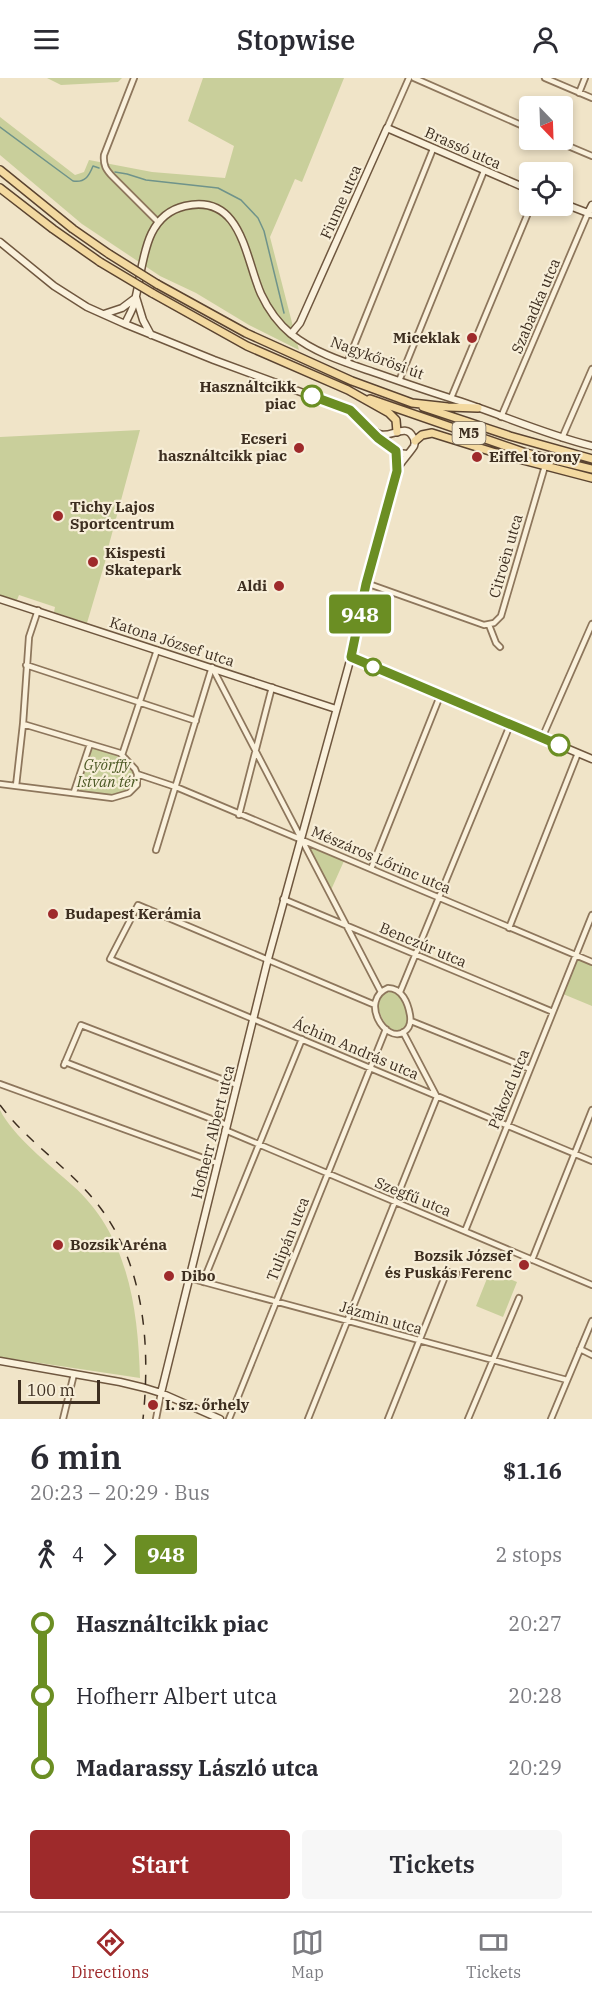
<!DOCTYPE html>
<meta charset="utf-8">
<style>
body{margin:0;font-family:"IBM Plex Serif",serif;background:#f7f7f7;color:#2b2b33;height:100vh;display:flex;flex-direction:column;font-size:22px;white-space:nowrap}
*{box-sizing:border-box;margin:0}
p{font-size:20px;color:#7c7c81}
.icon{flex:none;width:33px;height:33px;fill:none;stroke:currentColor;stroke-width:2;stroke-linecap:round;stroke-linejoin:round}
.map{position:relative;height:1341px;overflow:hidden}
.panel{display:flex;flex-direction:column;background:#fff;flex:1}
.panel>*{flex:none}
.badge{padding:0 12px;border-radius:4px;font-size:21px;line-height:39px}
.needle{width:39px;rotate:157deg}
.controls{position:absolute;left:519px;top:18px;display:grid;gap:12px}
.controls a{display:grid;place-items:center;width:54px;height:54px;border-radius:6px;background:#fff;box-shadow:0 3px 9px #0003;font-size:30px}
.scale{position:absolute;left:18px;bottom:15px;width:82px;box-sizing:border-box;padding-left:6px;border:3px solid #3d2e20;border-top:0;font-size:16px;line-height:21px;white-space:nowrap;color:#3d2e20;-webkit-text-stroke:4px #f7eed8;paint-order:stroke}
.map>.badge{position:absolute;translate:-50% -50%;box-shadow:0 0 0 3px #fff}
.legs{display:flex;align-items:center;gap:9px;height:66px;padding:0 30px;font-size:20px}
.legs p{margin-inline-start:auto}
.headline{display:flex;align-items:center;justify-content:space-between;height:102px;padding:0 30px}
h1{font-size:33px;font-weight:600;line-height:45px}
.action{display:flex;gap:12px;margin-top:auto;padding:12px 30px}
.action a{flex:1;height:69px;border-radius:6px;background:#9e2a2b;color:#fff;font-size:24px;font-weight:600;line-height:69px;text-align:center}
.action a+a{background:#f7f7f7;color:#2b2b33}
ul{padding:0 30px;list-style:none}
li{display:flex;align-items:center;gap:21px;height:72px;font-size:22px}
li i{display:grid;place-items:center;width:9px;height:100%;margin:0 8px;background:currentColor}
li i::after{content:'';width:15px;height:15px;margin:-8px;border:4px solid;border-radius:50%;background:#fff}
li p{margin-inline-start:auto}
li:first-child i{background:linear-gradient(#0000 50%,currentColor 0)}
li:last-child i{background:linear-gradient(currentColor 50%,#0000 0)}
header{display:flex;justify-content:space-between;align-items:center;height:78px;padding:0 30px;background:#fff;font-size:27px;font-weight:600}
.dock{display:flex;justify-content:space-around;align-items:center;height:84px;border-top:2px solid #e1e1e2;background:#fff;font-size:16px;color:#7c7c81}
.dock a{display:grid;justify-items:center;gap:3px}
.dock .current{color:#9e2a2b}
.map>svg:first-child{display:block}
</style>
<header><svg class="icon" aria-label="menu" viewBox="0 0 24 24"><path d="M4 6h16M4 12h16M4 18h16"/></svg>Stopwise<svg class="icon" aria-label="person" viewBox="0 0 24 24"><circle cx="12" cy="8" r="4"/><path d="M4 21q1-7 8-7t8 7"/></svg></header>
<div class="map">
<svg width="592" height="1341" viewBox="0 0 592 1341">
<rect width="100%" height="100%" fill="#f0e4c8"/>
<path fill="#c9cf9b" d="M47 0H122L118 4 61 7Z
M203 0H344L302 104 295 101 270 159 299 272 249 247 196 215 160 198 82 146 0 77V39L75 97 84 94 89 82 152 94 225 100 234 68 188 43Z
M140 352 107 474H108L87 545 54 534 55 529 19 517 17 522 0 517V359Z
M90 666 117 674 135 691 136 709 121 719 74 714Z
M311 770 344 783 331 812 310 773Z
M578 881 592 888V928L563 916Z
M392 913C404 919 411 935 407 948L398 953C385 952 381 938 377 927L382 917Z
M0 1032C12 1057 51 1088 72 1107 128 1156 138 1230 140 1300L0 1279Z
M490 1193 517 1204 503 1239 476 1228Z"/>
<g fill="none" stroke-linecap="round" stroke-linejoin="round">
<path stroke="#6f938a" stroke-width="1.5" d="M0 49 73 103C85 105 89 98 93 88L99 90
M115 94 127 96 146 102 218 110 241 122 258 140 264 153 284 235"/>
<g stroke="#8d765c" stroke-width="8">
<path id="street" d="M134 0 104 77C103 87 106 92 113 99L158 144
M414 0 530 51
M545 0 592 20
M579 15 585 0
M387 50 409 0
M554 62 592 78
M347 285 433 71
M399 303 484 93
M451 320 531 128
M501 339 588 135 592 137
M562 360 592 291
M366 505 484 547 494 545 501 538 545 388
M489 547 496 565 500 569
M26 587 196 643
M213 591 381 914
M542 660 592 546
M122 677 157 572
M137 696 176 709 592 884
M0 706 112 720 129 715 137 707V696L135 691 120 675 23 646
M16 708 23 646 29 559 38 532
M74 714 90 666
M239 737 272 609
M156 772 212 589
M371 791 440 618
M283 821 553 934
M509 850 578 675
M388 910C402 910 408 925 410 937 411 943 410 950 404 954 385 966 359 922 388 910Z
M400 914 510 647
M375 927 138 827 110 881 592 1083
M411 943 530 991
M65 984 227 1047
M64 987 81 947 237 1007
M0 1006 217 1085
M225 1052 592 1207
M465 1153 592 837
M532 1182 592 1032
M189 1200 567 1302
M203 1204 302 961
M580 1271 592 1277
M63 1341 74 1296
M156 1341 161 1315
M229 1341 386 951
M308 1341 437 1019 403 954
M388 1341 446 1196 449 1194 457 1196
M468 1341 519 1220
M551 1341 592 1243"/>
</g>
<g stroke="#6f573f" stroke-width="9">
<path id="secondary" d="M562 125 588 135 592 127
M0 164 54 208 87 229 125 246 214 282 344 330C358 336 365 350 379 356 390 361 406 344 413 359 415 362 415 365 414 368 412 372 401 384 397 391L366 505 351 579 268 881 161 1315
M136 219 143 242 151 257
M104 236 122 230 134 221
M125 246C128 239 132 233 134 226 144 191 141 138 185 128 242 115 245 180 261 216 268 231 279 246 291 256 315 275 344 284 373 294 399 303 424 312 450 320 498 335 543 356 592 368
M291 256 300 245 387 50 530 112
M373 355 398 375 407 376
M0 521 336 631
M351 579 592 681
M0 1283 120 1304 145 1310 161 1315 220 1341"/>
</g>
<g stroke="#5b4430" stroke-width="10">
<path id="primary" d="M0 92 73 151 109 176
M0 110 53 151 100 184
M157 206 246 255 352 303 412 325 448 329 478 330
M152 215 247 268 348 312 389 335 396 342 397 354
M370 321 526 375 592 391
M423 329 510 358 592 381
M415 363 422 357 432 355 496 375 592 400"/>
</g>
<use href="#street" stroke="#faf1dc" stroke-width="4.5"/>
<use href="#secondary" stroke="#faf1dc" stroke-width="6"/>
<use href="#primary" stroke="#f3d9a0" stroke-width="7"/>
<path stroke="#3d2e20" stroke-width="1.5" stroke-dasharray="10 10" stroke-linecap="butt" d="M0 1027C26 1062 62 1085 90 1117 144 1178 151 1263 143 1341"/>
<g stroke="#5b4430" stroke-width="10" stroke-linecap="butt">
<path id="primary-bridge" d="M109 176 157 206
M100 184 152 215"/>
</g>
<use href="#primary-bridge" stroke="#f3d9a0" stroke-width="7"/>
</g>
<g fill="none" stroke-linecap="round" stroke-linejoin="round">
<g stroke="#fff" stroke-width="14">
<path id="line-1" d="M312 318 350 332 378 360 396 373 397 393 366 506 351 579 559 667"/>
</g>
<use href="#line-1" stroke="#6b8e23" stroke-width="9"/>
</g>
<g fill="#9e2a2b" stroke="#f7eed8" stroke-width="2">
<circle cx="472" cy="260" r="6"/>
<circle cx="299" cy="370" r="6"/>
<circle cx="477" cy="379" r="6"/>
<circle cx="58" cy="438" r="6"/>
<circle cx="93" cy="484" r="6"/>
<circle cx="279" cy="508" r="6"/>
<circle cx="53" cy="836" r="6"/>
<circle cx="58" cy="1167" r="6"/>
<circle cx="524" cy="1187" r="6"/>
<circle cx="169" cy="1198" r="6"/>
<circle cx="153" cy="1327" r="6"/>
</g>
<g fill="#fff" stroke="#6b8e23" stroke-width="3">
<circle cx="312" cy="318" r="10"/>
<circle cx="373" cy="589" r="8"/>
<circle cx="559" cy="667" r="10"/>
</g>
<g text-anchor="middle" stroke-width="4.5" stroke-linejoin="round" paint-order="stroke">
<rect fill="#f7eed8" stroke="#756857" stroke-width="1.5" x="452.5" y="344" width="33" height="22" rx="4.5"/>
<g font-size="14" font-weight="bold" fill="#3d2e20">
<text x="469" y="360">M5</text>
</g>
<g font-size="15" fill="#3d2e20" stroke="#f7eed8">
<text transform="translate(463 70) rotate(24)" y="5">Brassó utca</text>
<text transform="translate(341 124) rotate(-66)" y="5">Fiume utca</text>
<text transform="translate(536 228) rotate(-67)" y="5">Szabadka utca</text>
<text transform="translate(377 280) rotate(20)" y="5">Nagykőrösi út</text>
<text transform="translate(506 478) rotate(-74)" y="5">Citroën utca</text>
<text transform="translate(172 564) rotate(18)" y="5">Katona József utca</text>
<text transform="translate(381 782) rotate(23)" y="5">Mészáros Lőrinc utca</text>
<text transform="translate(423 867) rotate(23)" y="5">Benczúr utca</text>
<text transform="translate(356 971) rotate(23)" y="5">Áchim András utca</text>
<text transform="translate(509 1011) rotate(-68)" y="5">Pákozd utca</text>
<text transform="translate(213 1054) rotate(-76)" y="5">Hofherr Albert utca</text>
<text transform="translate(413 1119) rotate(22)" y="5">Szegfű utca</text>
<text transform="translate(288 1161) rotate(-68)" y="5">Tulipán utca</text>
<text transform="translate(381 1240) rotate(16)" y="5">Jázmin utca</text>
</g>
<g font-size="15" font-weight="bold" fill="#3d2e20" stroke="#f7eed8" text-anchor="start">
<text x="460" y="265" text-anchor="end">Miceklak</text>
<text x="287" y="366" text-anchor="end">Ecseri<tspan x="287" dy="17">használtcikk piac</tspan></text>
<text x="489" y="384">Eiffel torony</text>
<text x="70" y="434">Tichy Lajos<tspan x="70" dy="17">Sportcentrum</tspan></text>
<text x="105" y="480">Kispesti<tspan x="105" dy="17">Skatepark</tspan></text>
<text x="267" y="513" text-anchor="end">Aldi</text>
<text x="65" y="841">Budapest Kerámia</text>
<text x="70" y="1172">Bozsik Aréna</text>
<text x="512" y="1183" text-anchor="end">Bozsik József<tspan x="512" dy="17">és Puskás Ferenc</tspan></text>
<text x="181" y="1203">Dibo</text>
<text x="165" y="1332">I. sz. őrhely</text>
</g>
<g font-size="15" font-weight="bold" fill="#3d2e20" stroke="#f7eed8" text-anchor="end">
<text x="296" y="314">Használtcikk<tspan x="296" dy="17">piac</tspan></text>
</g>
<g font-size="15" font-style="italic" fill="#4d5a26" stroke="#f7eed8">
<text x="107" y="692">Györffy<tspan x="107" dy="17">István tér</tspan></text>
</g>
</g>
</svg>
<div class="controls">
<a><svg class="needle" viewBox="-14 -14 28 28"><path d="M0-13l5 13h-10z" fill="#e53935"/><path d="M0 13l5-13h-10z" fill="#7c7c81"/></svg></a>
<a><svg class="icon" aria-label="locate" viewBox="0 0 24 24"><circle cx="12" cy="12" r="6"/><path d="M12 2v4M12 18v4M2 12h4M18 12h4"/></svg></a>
</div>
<div class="scale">100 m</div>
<b class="badge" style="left:360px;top:536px;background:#6b8e23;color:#fff">948</b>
</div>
<section class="panel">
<div class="headline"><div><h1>6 min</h1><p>20:23 – 20:29 · Bus</p></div><b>$1.16</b></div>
<div class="legs"><svg class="icon" aria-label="walk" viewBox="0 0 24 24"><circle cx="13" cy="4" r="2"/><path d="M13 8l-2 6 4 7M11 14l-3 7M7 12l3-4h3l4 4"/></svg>4<svg class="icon" aria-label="forward" viewBox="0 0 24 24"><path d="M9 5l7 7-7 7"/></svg><b class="badge" style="background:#6b8e23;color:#fff">948</b><p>2 stops</p></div>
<ul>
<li><i style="color:#6b8e23"></i><b>Használtcikk piac</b><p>20:27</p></li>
<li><i style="color:#6b8e23"></i><span>Hofherr Albert utca</span><p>20:28</p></li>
<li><i style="color:#6b8e23"></i><b>Madarassy László utca</b><p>20:29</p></li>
</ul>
<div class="action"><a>Start</a><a>Tickets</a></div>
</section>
<nav class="dock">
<a class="current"><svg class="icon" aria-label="directions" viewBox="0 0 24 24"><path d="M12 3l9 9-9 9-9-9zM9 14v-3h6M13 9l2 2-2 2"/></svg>Directions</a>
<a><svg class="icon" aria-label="map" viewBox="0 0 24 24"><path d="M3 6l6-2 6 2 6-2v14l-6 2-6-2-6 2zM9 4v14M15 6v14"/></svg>Map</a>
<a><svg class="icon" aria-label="tickets" viewBox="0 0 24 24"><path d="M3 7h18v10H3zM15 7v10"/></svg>Tickets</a>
</nav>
